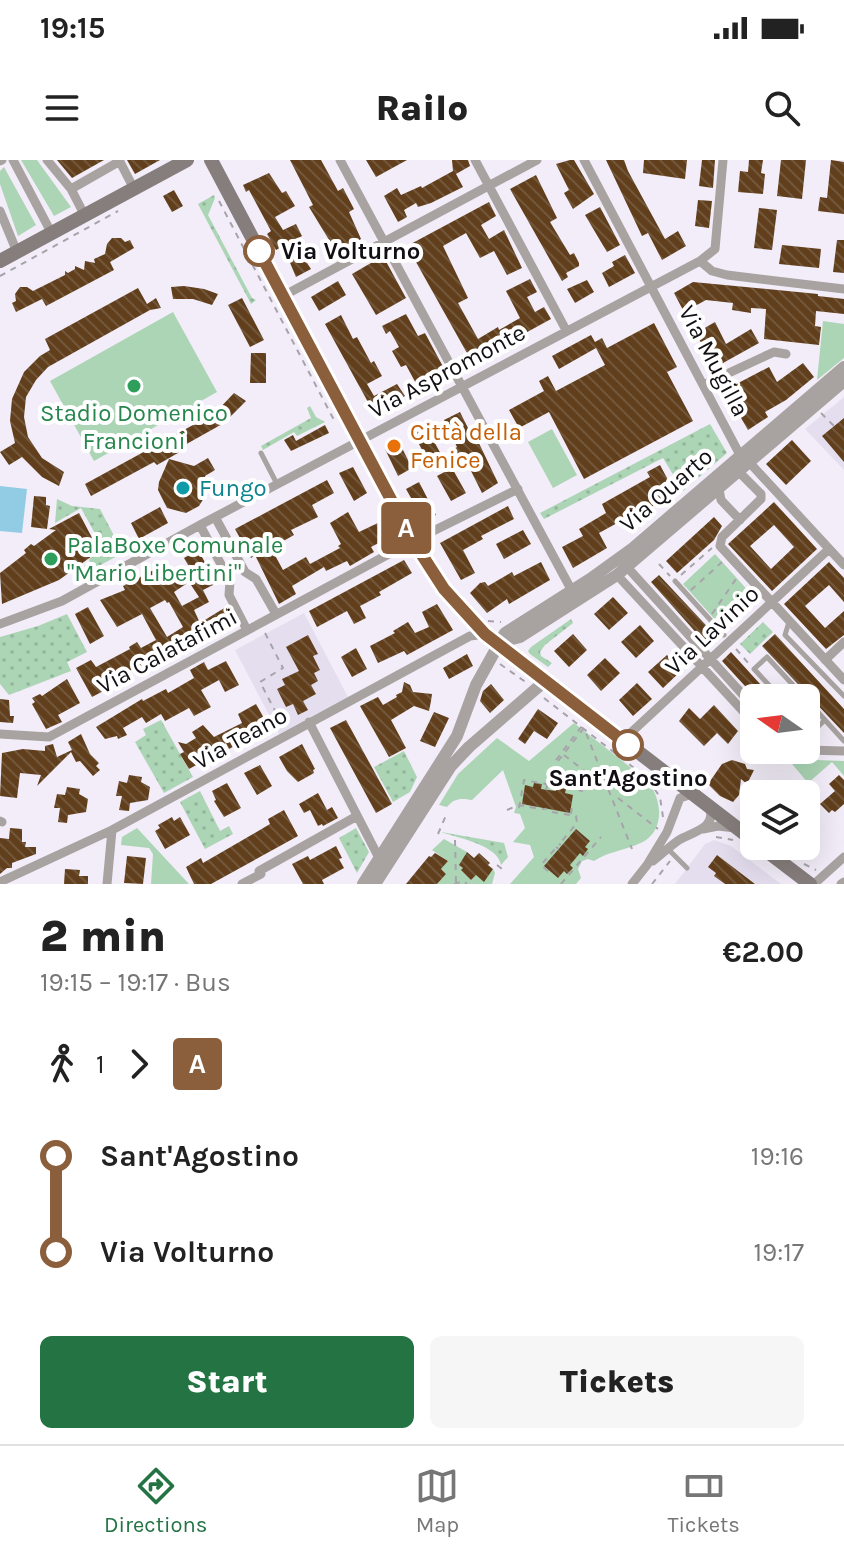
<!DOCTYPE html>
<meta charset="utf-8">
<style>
body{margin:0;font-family:Karla,sans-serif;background:#f6f6f6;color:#222;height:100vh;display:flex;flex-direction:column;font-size:30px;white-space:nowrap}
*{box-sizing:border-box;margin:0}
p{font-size:26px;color:#767676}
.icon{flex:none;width:44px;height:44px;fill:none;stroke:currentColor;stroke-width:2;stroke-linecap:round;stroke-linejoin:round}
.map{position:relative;height:724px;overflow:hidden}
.side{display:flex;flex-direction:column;background:#fff;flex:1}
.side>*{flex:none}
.badge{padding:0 16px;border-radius:6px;font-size:28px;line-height:52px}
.needle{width:52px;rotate:284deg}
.controls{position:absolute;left:740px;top:524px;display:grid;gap:16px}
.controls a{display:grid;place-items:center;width:80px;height:80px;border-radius:12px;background:#fff;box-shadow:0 8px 32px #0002;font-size:40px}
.map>.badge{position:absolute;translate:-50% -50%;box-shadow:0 0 0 4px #fff}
.legs{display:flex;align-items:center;gap:12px;height:88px;padding:0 40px;font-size:26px}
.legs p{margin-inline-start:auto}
.head{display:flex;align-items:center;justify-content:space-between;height:136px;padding:0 40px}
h1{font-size:44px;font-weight:800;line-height:60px}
.primary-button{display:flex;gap:16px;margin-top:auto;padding:16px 40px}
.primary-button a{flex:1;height:92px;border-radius:12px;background:#237343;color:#fff;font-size:32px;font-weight:800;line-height:92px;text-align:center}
.primary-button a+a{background:#f6f6f6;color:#222}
ul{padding:0 40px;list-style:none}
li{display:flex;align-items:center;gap:28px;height:96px;font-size:30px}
li i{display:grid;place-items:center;width:12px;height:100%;margin:0 10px;background:currentColor}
li i::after{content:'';width:20px;height:20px;margin:-10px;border:6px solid;border-radius:50%;background:#fff}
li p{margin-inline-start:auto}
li:first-child i{background:linear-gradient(#0000 50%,currentColor 0)}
li:last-child i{background:linear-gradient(currentColor 50%,#0000 0)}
.status{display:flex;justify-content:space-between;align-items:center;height:56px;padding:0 40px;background:#fff;direction:ltr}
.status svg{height:22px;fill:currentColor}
header{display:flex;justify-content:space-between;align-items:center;height:104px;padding:0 40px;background:#fff;font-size:36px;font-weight:800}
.tabs{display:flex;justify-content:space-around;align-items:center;height:112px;border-top:2px solid #e0e0e0;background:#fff;font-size:22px;color:#767676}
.tabs a{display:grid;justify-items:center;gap:4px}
.tabs .selected{color:#237343}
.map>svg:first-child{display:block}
</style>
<div class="status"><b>19:15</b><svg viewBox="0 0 49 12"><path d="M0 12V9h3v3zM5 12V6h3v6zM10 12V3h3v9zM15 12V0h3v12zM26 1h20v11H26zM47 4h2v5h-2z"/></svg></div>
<header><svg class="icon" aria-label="menu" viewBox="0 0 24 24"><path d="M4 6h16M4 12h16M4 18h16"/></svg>Railo<svg class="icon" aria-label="search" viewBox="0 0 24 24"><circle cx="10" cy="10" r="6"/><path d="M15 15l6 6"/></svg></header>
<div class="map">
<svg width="844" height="724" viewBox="0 0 844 724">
<defs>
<pattern id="grass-dots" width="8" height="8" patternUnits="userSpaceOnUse" patternTransform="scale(2)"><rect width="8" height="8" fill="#acd5b5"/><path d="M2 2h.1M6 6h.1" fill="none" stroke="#93b69b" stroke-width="1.8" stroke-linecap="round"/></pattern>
<pattern id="building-back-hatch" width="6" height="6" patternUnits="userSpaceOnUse" patternTransform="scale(2)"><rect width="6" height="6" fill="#613f1c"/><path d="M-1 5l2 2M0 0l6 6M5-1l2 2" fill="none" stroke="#72573b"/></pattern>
</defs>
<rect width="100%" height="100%" fill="#f2edf8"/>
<path fill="#e5deef" d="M844 237V310L805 269Z
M304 453 348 537 279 574 235 490Z
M714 680 731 686 781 724H675L705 684Z"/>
<path fill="url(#grass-dots)" d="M214 35 215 38 208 55 252 138 256 140 251 144 198 44Z
M310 246 316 257 325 262 297 276 294 272 263 290 261 286 311 258 307 248Z
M710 264 727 293 683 331 663 298 544 359 540 353Z
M57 339 72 346 100 349 123 393 78 417 75 411 90 403 89 399 104 390 81 348 55 363Z
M67 454 87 492 67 502 71 511 9 535 0 524V477L38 466Z
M571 459 573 463 545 485 540 492 541 496 552 503 548 507 530 494 528 491 531 487Z
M763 462 773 472 750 494 740 484Z
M161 560 193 617 164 633 135 582 146 575 143 569Z
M404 591 417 617 410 632 393 642 374 607Z
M200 631 220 671 229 666 233 674 205 689 180 642Z
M356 668 369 692 357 713 339 678Z
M441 672 504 683 508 697 501 705C498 685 458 678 441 672Z"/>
<path fill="#acd5b5" d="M21 0H37L71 47 54 56Z
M4 7 36 65 18 76 0 24V11Z
M173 152 217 232 94 301 50 221Z
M823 161 844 164V198L817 220Z
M552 269 577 315 553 328 528 282Z
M715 394 752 435 720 465 683 424Z
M574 563 639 614 637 619 641 627 651 626C664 647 663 676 636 685 621 691 608 692 594 701L588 699 582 701 578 709 581 718 576 724H510L534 697 530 685 513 682 525 668 520 654 514 653 516 647 503 610 472 640C461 638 454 638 447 647L439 645 458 614 497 578 529 601Z
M788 599 844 601V616L832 602 808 623Z
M137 668 189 724H151L153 694 149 688 121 685 122 677Z
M444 679 467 692 460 705 463 708 462 711 471 720 476 715 493 709 495 713 492 724H434H437L446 714 441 709 448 701 432 690Z"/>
<path fill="#92cce4" d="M0 326 27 329 22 373 0 371Z"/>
<path fill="url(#building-back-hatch)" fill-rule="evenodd" d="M57 0H104L72 18Z
M127 0H160L135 14Z
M290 0H321L338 31 343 28 354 49 349 52 361 79 337 93 309 47 313 45Z
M366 0H407L376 17Z
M452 0H468L470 6 456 14 463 27 431 43 418 47 416 43 404 50 407 57 398 62 384 36 397 28 401 35 421 26 422 28 453 11Z
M570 0H574L594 34 573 49 564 33 569 30 556 4Z
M606 0H624L628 11 665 79 678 71 686 86 662 100 648 73 642 76Z
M644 0H687L685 19 643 13Z
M702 0H715L713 28 699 26Z
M749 0H763L761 13 765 14 763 34 738 32 740 11 748 12Z
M781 0H806L802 39 777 36Z
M831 0 844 2V54L818 51 820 37 827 38Z
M269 13 282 33 286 31 295 46 275 57 283 70 296 64 302 76 293 81 311 109 296 117 283 86 276 90 267 74 271 71 249 30 246 32 243 25Z
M536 15 557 58 550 62 570 95 574 93 579 103V106L566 113 568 117 562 121 510 29Z
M174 30 183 46 172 52 163 36Z
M698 40 712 41 709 68 695 66Z
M489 42 496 56 481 65 489 79 504 70 522 108 507 115 494 91 480 98 466 73 443 86 468 138 458 143 478 179 498 167 499 170 520 158 506 131 530 119 537 132 527 137 535 152 544 147 551 159 472 202 407 86Z
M600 47 620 85 607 92 585 55Z
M759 48 777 50 772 90 754 88Z
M112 78H121L125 82 130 80 134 88 110 102 114 110 46 146 42 139 16 152 12 143 16 141 15 134 20 127H27L33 131 65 115V111L68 113 75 109V106L84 110 85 101 95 103 94 99 105 94 107 84Z
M837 80H844V113L833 112Z
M782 85 821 89 819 108 779 104Z
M625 95 635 113 609 127 602 113 614 106 612 102Z
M383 96 406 138 376 155 352 114Z
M587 120 594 132 575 143 567 129Z
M338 121 346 135 319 151 311 137Z
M693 122 818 134V136L844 139V154L816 151 815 166 821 167 819 185 764 179 766 149 751 148V153L732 150 733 143 706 140 684 152 674 133Z
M184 126 204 129 218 134 212 145 193 139H173L171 127Z
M138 128 147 144 156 138 161 148 150 150 48 207 36 220 26 237 24 257 28 277 42 298 64 312 59 326 42 317 22 297 9 305 0 292 15 283 10 261 12 239 24 212 40 196 50 190 45 179Z
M242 138 264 180 250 187 228 145Z
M406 154 418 176 425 173 447 214 419 229 406 205 401 207 392 191 399 187 390 171 386 174 382 166Z
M341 155 353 179 357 177 371 203 374 201 382 216 367 224 374 236 397 224 405 236 374 253 325 164Z
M715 162 726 184 751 169 759 183 714 208 696 173Z
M654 163 677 207 667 212 693 261 584 319 549 252 519 268 509 250 544 231 539 221 548 216 556 231 605 205 596 188 559 209 552 196 591 175 595 182 602 178 607 188Z
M251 193H266V223H250Z
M803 203 814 217 786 240 765 252 768 257 748 270 725 230 769 207 777 222Z
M234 233 246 241 224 263 183 286 185 289 157 305 154 302 91 336 85 324 215 253Z
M460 252 473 278 476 277 498 323 482 333 468 305 463 307 454 289 457 287 444 260Z
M844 258V302L822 276Z
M325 265 329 273 291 291 284 280 293 275 296 281Z
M426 267 442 296 429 304 414 274Z
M792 280 811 301 786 325 766 304Z
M399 282 412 308 398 316 385 289Z
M208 298 215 310 205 316 207 333 199 346 186 353 167 348 158 330 159 322 169 299 194 306Z
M660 305 675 333 628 361 620 365 619 362 599 373 607 388 573 408 562 387 583 376 579 369 606 353 602 344 650 317 647 312Z
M353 307 367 333 354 341 339 313Z
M452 308 466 333 451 341 437 316Z
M327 320 334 333 312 345 318 357 291 370 294 375 271 388 283 410 306 397 310 404 340 388 338 386 341 384 330 363 348 352 359 372 380 362 390 377 371 387 374 392 350 406 347 401 326 411 324 407 292 426 296 434 279 444 255 395 251 398 235 369Z
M419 322 436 355 424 361 406 329Z
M34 336 46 337V345L50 346 47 369 31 367Z
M774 342 817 389 772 431 728 384ZM774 365 794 387 771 409 750 386Z
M508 346 514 359 481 376 483 379 463 390 475 413 461 420 440 383Z
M160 347 168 363 139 379 131 363Z
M79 353 99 391 59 420 2 444 0 413 26 393 24 390 31 384 34 386 56 370 49 369Z
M714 357 722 366 714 380 677 413 666 401Z
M523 370 531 384 504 399 496 384Z
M198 390 211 413 216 410 221 421 203 430 209 442 194 450 200 463 226 447 236 465 223 473 220 467 207 476 144 510 141 505 129 511 132 516 92 537 76 508 91 500 96 507 130 489 129 487 137 482 141 488 156 480 142 454 117 467 100 440 125 430 123 426 167 403 175 417 191 410 184 398ZM189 422 199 437 182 446 174 432ZM165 440 167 443 169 442 183 467 167 477 150 448Z
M404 400 412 413 379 432 381 435 360 446 366 458 354 464 347 451 317 467 309 451Z
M541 402 550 420 509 444 507 439 487 453 470 433 480 423 485 422 488 426 512 412 514 416Z
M829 402 844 418V442L829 425 805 446 825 468 844 451V475L826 489 784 444Z
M659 415 717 477 708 486 651 422Z
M613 437 628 453 609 470 594 454Z
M437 444 453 470 407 495 404 491 378 503 370 486 395 473 393 471 408 462 415 473 429 467 422 452Z
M88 447 104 476 90 484 75 454Z
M640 465 654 481 636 498 621 482Z
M573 474 587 490 569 507 554 491Z
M775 474 844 549V573L762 486Z
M308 475 318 494 313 496 320 510 314 513 318 521 311 525 316 534 303 541 308 550 298 555 293 544 286 547 277 529 285 525 282 519 299 511 286 487Z
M356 488 367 509 352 517 341 497Z
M731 492 750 513 773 538H756L722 501Z
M467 494 473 506 449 519 443 508Z
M667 495 681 511 663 528 648 512Z
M605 498 620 513 601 531 587 515Z
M226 501 239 525 225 532 219 520 201 530 211 547 194 556 189 548 165 561 161 554 146 563 142 557 123 568 127 575 118 579 117 576 105 579 96 567 142 539 143 541 166 529 168 533 194 518 190 510 204 502 208 510Z
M67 519 80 543 58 555 62 562 46 569 32 544 35 542 32 538 40 534 42 536Z
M404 522 410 525 413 532 432 534 431 541 429 551 414 546 391 560 406 588 389 597 360 546 378 537 383 545 397 537 396 535 402 532Z
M637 523 652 539 633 556 619 540Z
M491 524 504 540 490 553 480 541 483 531Z
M0 539 9 540 10 556H14L13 563 0 562Z
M256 544 269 567 229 589 226 583 198 599 200 603 189 609 180 594 184 592 178 582 186 584 196 578 192 572 203 565 214 577 242 563 238 554Z
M714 545 738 571 728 584 717 573 704 586 679 561 689 548 700 559Z
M538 549 558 563 547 579 534 571 525 584 518 579Z
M434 552 449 558 435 587 420 581Z
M346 560 392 644 376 653 330 568Z
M81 574 90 594 99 603 96 606 100 610 93 616 80 601 76 602 71 592 37 626 41 615 20 613 17 638 0 636 2 593 23 589 45 591V586L53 584 57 597 72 590 68 582Z
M302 584 315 609 313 610 314 613 298 622 287 611 279 597Z
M732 600 745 604 747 609 754 610 747 624 741 619 739 635 733 642 720 636 708 624 722 604Z
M260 605 272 626 257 635 244 613Z
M129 615 142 617 141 622 150 627 148 640 130 643 129 651 119 650 122 636H116L119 621 127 623Z
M839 615 844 620V644L835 652 832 650 829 653 820 644 835 631 829 624Z
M227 623 241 648 224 657 214 641 216 640 212 631Z
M534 623 542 624 541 629 556 631 557 627 566 629 565 633 573 635 570 653 522 644 525 625 533 627Z
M67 627 80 629 79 634 88 639 86 652 68 655 67 663 58 662 60 648H54L57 634 65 635Z
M318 633 327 650 332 647 338 658 323 666 322 664 318 666 310 650 304 653 299 644Z
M284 650 298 676 211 724H194L186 707 201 698 203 703 241 681 270 664 268 659Z
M172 657 174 661 180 657 190 675 165 689 155 671 160 668 158 665Z
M10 668 22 669V682H26L25 687H36V694L12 703V708H7L0 714V678L9 679Z
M576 669 590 681 585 687 588 689 583 696 580 693 570 705 573 708 567 714 564 711 558 718 544 706Z
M336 686 342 698 339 699 344 708 322 720 324 724H303L292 704 308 696 310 700Z
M467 692 474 698 479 693 490 703 488 705 493 709 484 722 476 715 471 720 461 710 463 708 459 705Z
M435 693 448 701 441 709 446 714 437 724H406L429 696 431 697Z
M717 695 755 724H725L714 716 716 713 708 707Z
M127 696 146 698 143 724 124 723Z
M65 709 80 710 79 716H88V724H64Z"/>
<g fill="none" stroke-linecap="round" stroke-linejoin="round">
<path stroke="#a7a3ab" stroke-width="2" stroke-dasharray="6 6" stroke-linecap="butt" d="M219 41 334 260
M0 116 118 51
M821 253 834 266
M659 404 670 416
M681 415 712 388
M691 430 722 402
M712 454 738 416
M488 461 501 462
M265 473 283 508 260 522 283 566
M736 489 750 505
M500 504 527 523
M544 538 647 618 660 637 663 657
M564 595 604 626
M556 600 582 566
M558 601 584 568 632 689
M620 628 638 622
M546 630 548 621
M618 638 658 669
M519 648 524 620 583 631
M507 650 519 645 540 649
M543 650V648
M545 650 546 648
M552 652 576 656 577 663 561 682
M571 654 572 646
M438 674 447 653
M716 677 733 680
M455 680 456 723
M559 684 561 685
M556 687 559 689
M804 704 816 710
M497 705 506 712
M548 711 541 705 555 689
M454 724 464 721 467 724
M561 724 601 677
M652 724 670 701"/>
<path stroke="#a8a3a1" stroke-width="5" d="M261 293 277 324
M675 421 724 475
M789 462 785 475 844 536
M781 538 754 509 767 497 805 538
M806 539 844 581
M806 578 825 560
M668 689 687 708"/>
<path stroke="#a8a3a1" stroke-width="9" d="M13 0 52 74
M47 0 71 29 85 56
M119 0 134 29
M340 0 572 431
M475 0 566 170
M584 0 740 295
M0 1 2 0
M71 29 120 1
M0 51 17 92
M700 101 712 111 727 115 844 129
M283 136 537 0
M703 225 774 192 786 194
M749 302 844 405
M738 311 761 334V339L722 377 720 386 844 520
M719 329 721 340 740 360
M215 357 245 412 256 419 276 454
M200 365 230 421 229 435 247 470
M627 407 754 547
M617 415 754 563
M0 464 62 441 200 365 700 101 715 89 723 0
M825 500 844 482
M309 562 379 698
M0 574 49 577 413 381 518 329
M623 580 829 389
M806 590 844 591
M0 661 2 662
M703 669 718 666 735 668
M653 701C662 694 670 686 679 680 692 672 718 668 709 647
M0 722 112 670 470 476 478 475 487 478
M107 724 112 670
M242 724 261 714 259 711 357 656
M632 724 647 705 667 672 680 638 692 634
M814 724 844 697
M841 724 844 722"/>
<path stroke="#a8a3a1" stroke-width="12" d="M497 483 520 477 617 415 844 221
M363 724 457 576 476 525 505 473 590 419 633 388 844 207
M375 724 451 606 469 587 545 521"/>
<path stroke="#867e7c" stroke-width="14" d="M211 0 413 381 444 429 485 474 754 681
M0 101 187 0
M760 686 810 724"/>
</g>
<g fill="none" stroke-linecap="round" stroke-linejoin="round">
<g stroke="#fff" stroke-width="18">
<path id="line-1" d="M259 91 413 381 444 429 485 474 628 585"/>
</g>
<use href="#line-1" stroke="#8b5e3c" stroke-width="12"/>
</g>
<g fill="#fff" stroke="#8b5e3c" stroke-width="4">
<circle cx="259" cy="91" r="14"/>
<circle cx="628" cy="585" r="14"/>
</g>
<g fill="#2e9e5b" stroke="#fff" stroke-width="3">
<circle cx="134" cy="226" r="8"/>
<circle cx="51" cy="399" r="8"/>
</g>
<circle fill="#e8710a" stroke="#fff" stroke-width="3" cx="394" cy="286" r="8"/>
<circle fill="#0f9aa8" stroke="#fff" stroke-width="3" cx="183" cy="328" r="8"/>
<g text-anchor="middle" stroke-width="8" stroke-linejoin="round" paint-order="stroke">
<g font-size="24" font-weight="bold" fill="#110f13" stroke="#fff" text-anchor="start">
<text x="281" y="99">Via Volturno</text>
<text x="628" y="626" text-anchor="middle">Sant'Agostino</text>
</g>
<g font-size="24" fill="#110f13" stroke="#fff">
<text transform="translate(714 201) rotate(62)" y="8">Via Mugilla</text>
<text transform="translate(447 211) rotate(-28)" y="8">Via Aspromonte</text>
<text transform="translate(666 330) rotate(-41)" y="8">Via Quarto</text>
<text transform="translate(712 470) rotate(-43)" y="8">Via Lavinio</text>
<text transform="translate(167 491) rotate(-28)" y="8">Via Calatafimi</text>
<text transform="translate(240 578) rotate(-29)" y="8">Via Teano</text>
</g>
<g font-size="24" fill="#27864d" stroke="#fff">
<text x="134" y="261">Stadio Domenico<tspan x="134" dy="28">Francioni</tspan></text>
<text x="67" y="393" text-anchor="start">PalaBoxe Comunale<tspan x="67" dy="28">"Mario Libertini"</tspan></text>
</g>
<g font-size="24" fill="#c56008" stroke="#fff" text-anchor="start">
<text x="410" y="280">Città della<tspan x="410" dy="28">Fenice</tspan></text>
</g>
<g font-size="24" fill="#0d838f" stroke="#fff" text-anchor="start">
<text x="199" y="336">Fungo</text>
</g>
</g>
</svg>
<div class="controls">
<a><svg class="needle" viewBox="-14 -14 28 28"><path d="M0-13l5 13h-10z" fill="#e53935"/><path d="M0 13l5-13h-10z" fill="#767676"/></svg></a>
<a><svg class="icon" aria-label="layers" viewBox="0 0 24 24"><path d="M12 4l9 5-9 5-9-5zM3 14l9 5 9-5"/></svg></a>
</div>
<b class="badge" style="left:406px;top:368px;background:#8b5e3c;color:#fff">A</b>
</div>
<section class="side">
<div class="head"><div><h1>2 min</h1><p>19:15 – 19:17 · Bus</p></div><b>€2.00</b></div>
<div class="legs"><svg class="icon" aria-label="walk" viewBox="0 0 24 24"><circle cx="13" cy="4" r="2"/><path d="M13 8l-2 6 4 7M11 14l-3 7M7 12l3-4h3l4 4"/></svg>1<svg class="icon" aria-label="forward" viewBox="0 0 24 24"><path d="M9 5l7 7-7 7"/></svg><b class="badge" style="background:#8b5e3c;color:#fff">A</b></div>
<ul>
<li><i style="color:#8b5e3c"></i><b>Sant'Agostino</b><p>19:16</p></li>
<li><i style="color:#8b5e3c"></i><b>Via Volturno</b><p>19:17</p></li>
</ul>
<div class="primary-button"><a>Start</a><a>Tickets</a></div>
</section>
<nav class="tabs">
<a class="selected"><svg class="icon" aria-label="directions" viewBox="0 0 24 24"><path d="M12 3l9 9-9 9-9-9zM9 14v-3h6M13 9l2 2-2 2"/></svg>Directions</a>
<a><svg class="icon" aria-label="map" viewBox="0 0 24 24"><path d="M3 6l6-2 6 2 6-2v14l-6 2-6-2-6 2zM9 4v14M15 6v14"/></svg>Map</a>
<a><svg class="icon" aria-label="tickets" viewBox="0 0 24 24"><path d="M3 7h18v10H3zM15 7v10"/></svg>Tickets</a>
</nav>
